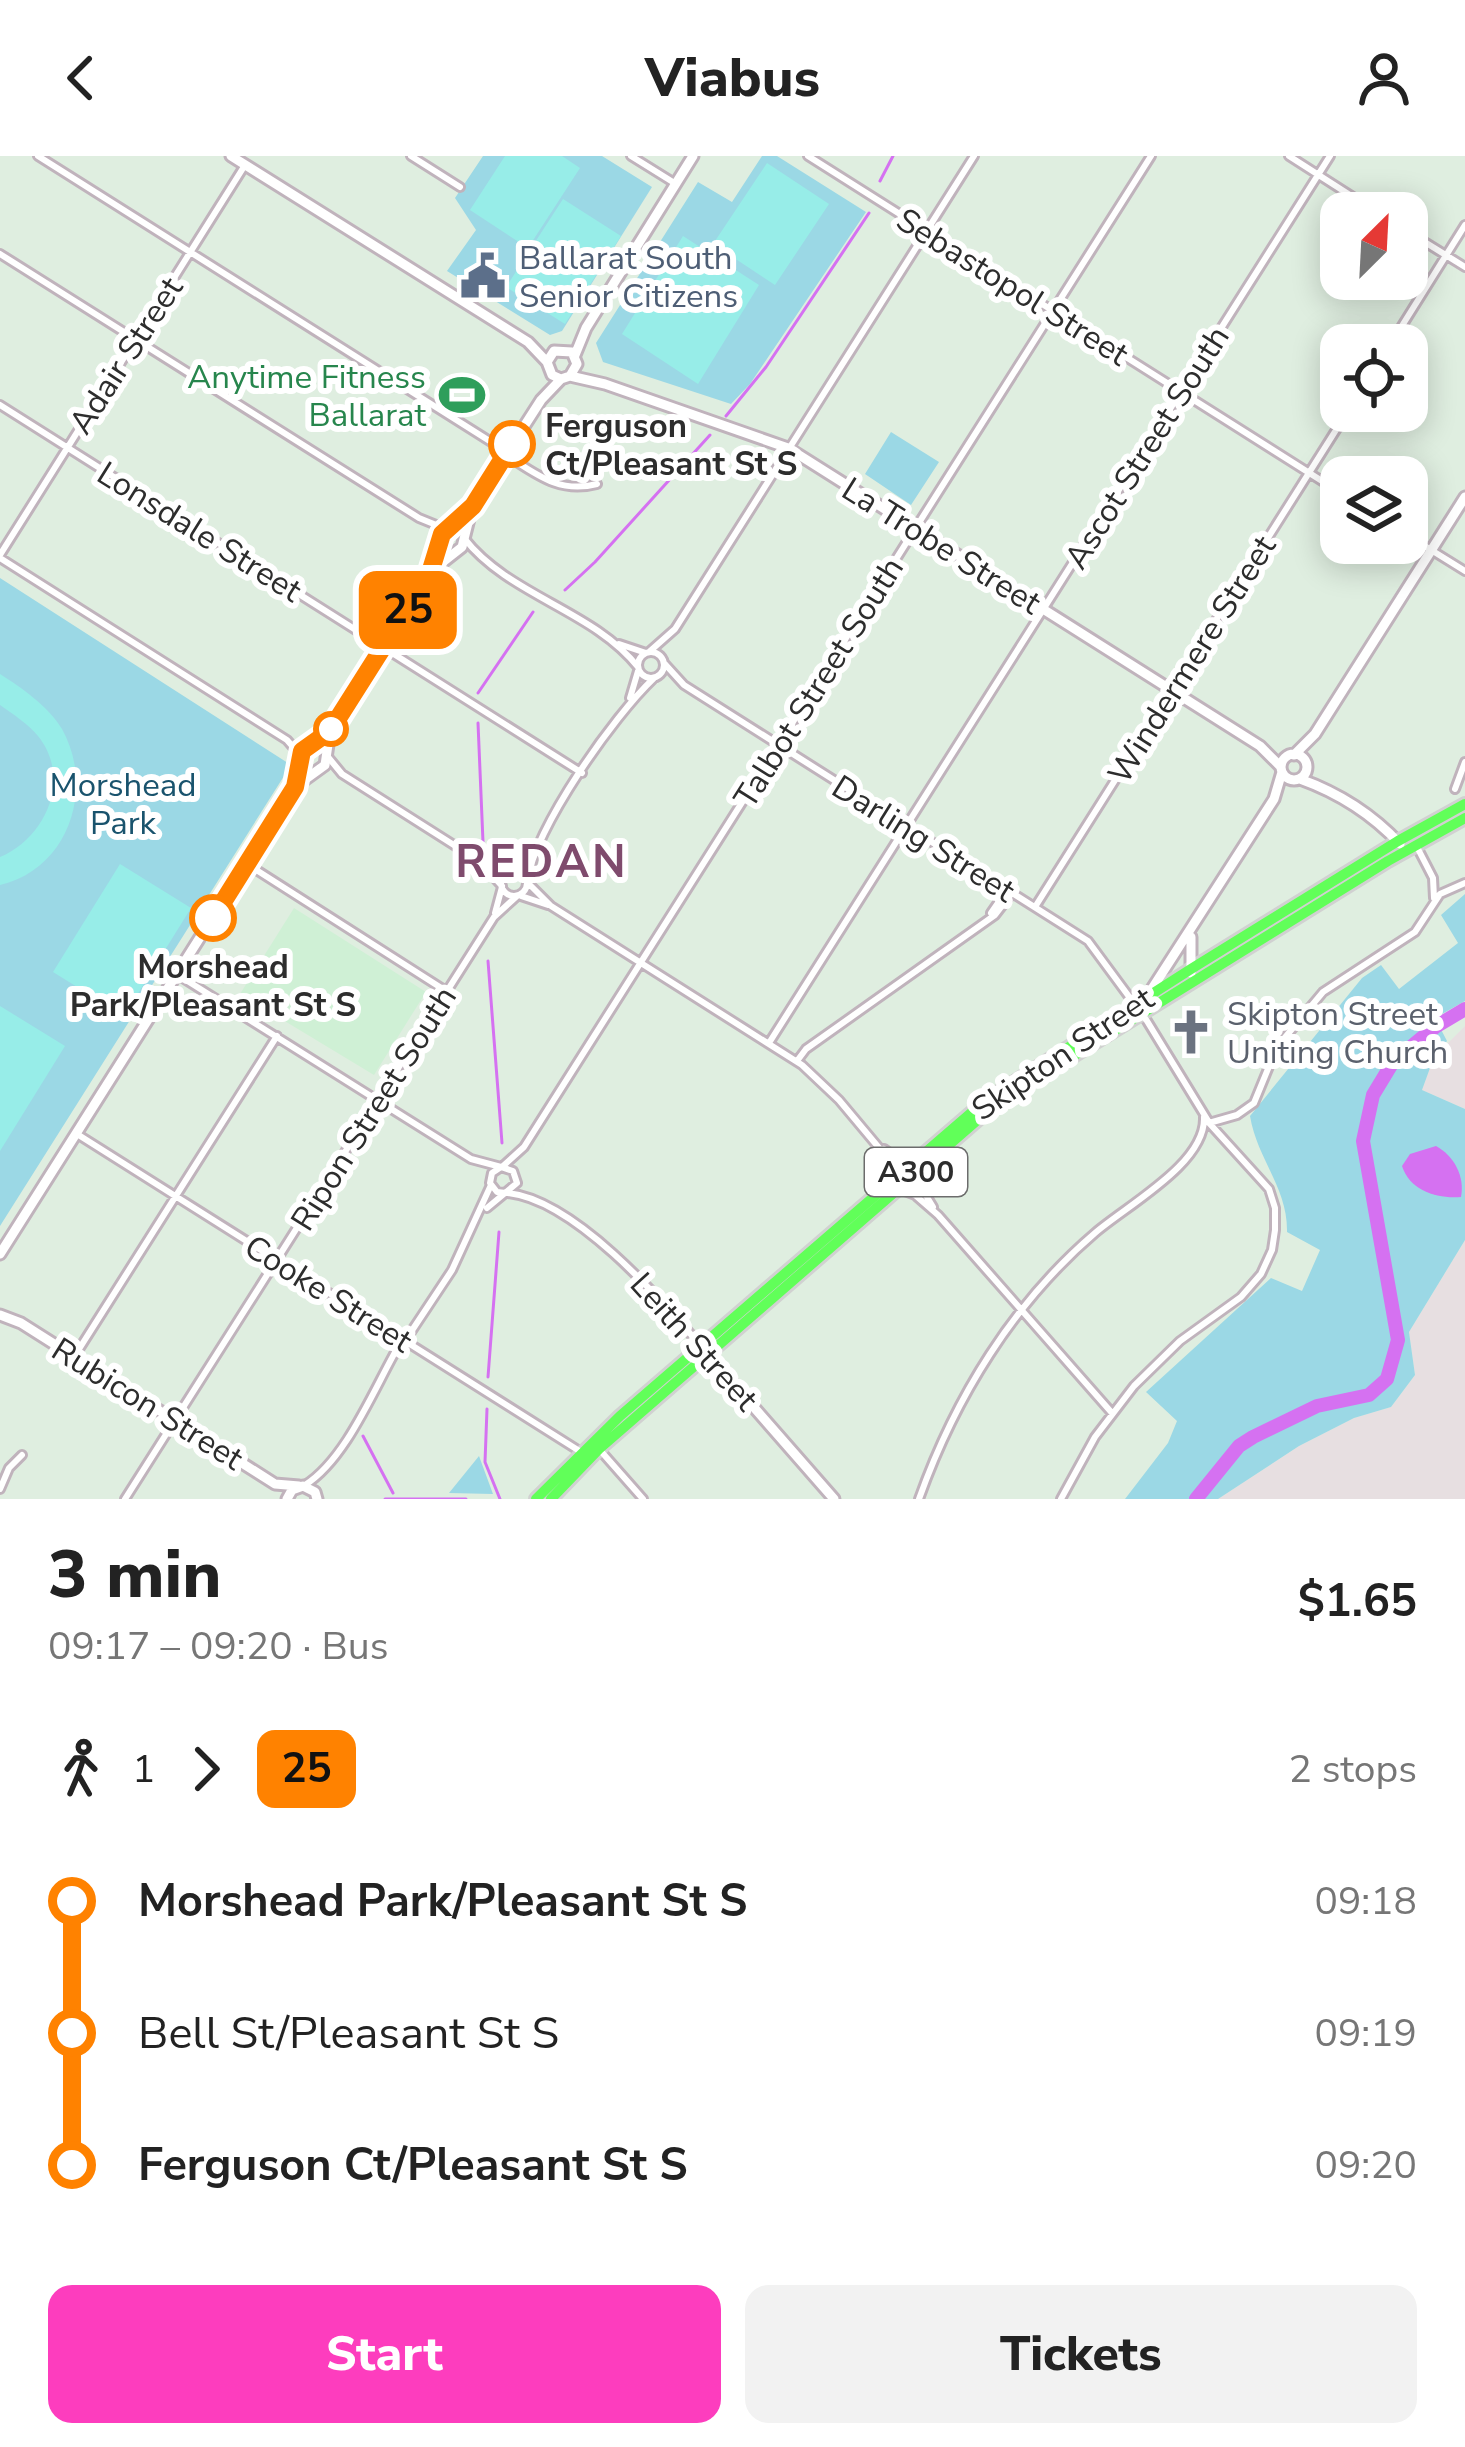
<!DOCTYPE html>
<meta charset="utf-8">
<style>
body{margin:0;font-family:"Nunito Sans",sans-serif;background:#f2f2f2;color:#222;height:100vh;display:flex;flex-direction:column;font-size:45px;white-space:nowrap}
*{box-sizing:border-box;margin:0}
p{font-size:39px;color:#767676}
.icon{flex:none;width:66px;height:66px;fill:none;stroke:currentColor;stroke-width:2;stroke-linecap:round;stroke-linejoin:round}
.map{position:relative;height:1343px;overflow:hidden}
.side{display:flex;flex-direction:column;background:#fff;flex:1}
.side>*{flex:none}
.badge{padding:0 24px;border-radius:18px;font-size:42px;line-height:78px}
.needle{width:78px;rotate:24deg}
.tools{position:absolute;left:1320px;top:36px;display:grid;gap:24px}
.tools a{display:grid;place-items:center;width:108px;height:108px;border-radius:24px;background:#fff;box-shadow:0 6px 30px #0003;font-size:60px}
.map>.badge{position:absolute;translate:-50% -50%;box-shadow:0 0 0 6px #fff}
.legs{display:flex;align-items:center;gap:18px;height:132px;padding:0 48px;font-size:39px}
.legs p{margin-inline-start:auto}
.summary{display:flex;align-items:center;justify-content:space-between;height:204px;padding:0 48px}
h1{font-size:66px;font-weight:800;line-height:90px}
.button{display:flex;gap:24px;margin-top:auto;padding:24px 48px}
.button a{flex:1;height:138px;border-radius:24px;background:#fd3dbe;color:#fff;font-size:48px;font-weight:800;line-height:138px;text-align:center}
.button a+a{background:#f2f2f2;color:#222}
ul{padding:0 48px;list-style:none}
li{display:flex;align-items:center;gap:42px;height:132px;font-size:45px}
li i{display:grid;place-items:center;width:18px;height:100%;margin:0 15px;background:currentColor}
li i::after{content:'';width:30px;height:30px;margin:-15px;border:9px solid;border-radius:50%;background:#fff}
li p{margin-inline-start:auto}
li:first-child i{background:linear-gradient(#0000 50%,currentColor 0)}
li:last-child i{background:linear-gradient(currentColor 50%,#0000 0)}
header{display:flex;justify-content:space-between;align-items:center;height:156px;padding:0 48px;background:#fff;font-size:54px;font-weight:800}
.map>svg:first-child{display:block}
</style>
<header><svg class="icon" aria-label="back" viewBox="0 0 24 24"><path d="M15 5l-7 7 7 7"/></svg>Viabus<svg class="icon" aria-label="person" viewBox="0 0 24 24"><circle cx="12" cy="8" r="4"/><path d="M4 21q1-7 8-7t8 7"/></svg></header>
<div class="map">
<svg width="1465" height="1343" viewBox="0 0 1465 1343">
<rect width="100%" height="100%" fill="#dfeee0"/>
<path fill="#e7dfe1" d="M1465 870V953L1422 934 1434 901Z
M1465 1084V1343H1218L1299 1290 1354 1262 1391 1251 1415 1219 1409 1176Z"/>
<path fill="#cff0d5" d="M294 752 426 836 374 919 240 838Z"/>
<path fill="#9bd8e5" d="M483 0H602L652 31 562 175 550 179 447 115 476 74 455 42Z
M762 0H777L866 56 750 228 731 248 603 206 596 187 698 26 732 46Z
M891 276 939 306 911 349 865 318Z
M0 422 291 609 0 1070Z
M1465 738V845L1435 862 1447 885 1434 901 1422 934 1465 953V1084L1409 1176 1415 1219 1391 1251 1354 1262 1299 1290 1218 1343H1125L1168 1287 1177 1265 1146 1236 1271 1122 1302 1135 1320 1094 1287 1076C1288 1032 1257 1003 1250 960L1362 822 1381 809 1399 833 1458 787 1441 759Z
M479 1300 493 1338 449 1337Z"/>
<path fill="#97ede8" d="M505 0H562L580 12 528 92 470 54Z
M767 7 829 48 775 129 713 88Z
M563 43 621 80 565 168 506 131Z
M683 80 759 129 698 228 622 178Z
M0 518C22 532 48 550 62 573 95 632 69 713 0 729V701C46 682 72 622 38 580 28 568 13 558 0 549Z
M120 708 191 752 124 860 53 816Z
M0 850 65 890 0 995Z"/>
<path fill="#d571f1" d="M1436 990C1454 1000 1465 1020 1461 1041 1437 1043 1410 1035 1402 1010L1410 998Z"/>
<g fill="none" stroke-linecap="round" stroke-linejoin="round">
<path stroke="#d571f1" stroke-width="3" d="M880 25 893 0
M726 260 766 211 869 57
M565 434 595 406 710 279
M478 537 533 456
M478 567 483 686
M488 805 502 987
M488 1221 499 1076
M487 1253 485 1306 500 1343
M363 1280 393 1337
M385 1343H466"/>
<path stroke="#d571f1" stroke-width="14" d="M1196 1343 1239 1290 1253 1281 1317 1250 1369 1239 1387 1223 1398 1184 1363 985 1373 939 1393 906 1435 871 1465 853"/>
<g stroke="#c0b3bc" stroke-width="12">
<path id="street" d="M38 0 507 296
M411 0 460 31
M631 0 676 28
M808 0 1341 337
M1289 0 1378 57
M1407 75 1465 111
M0 98 419 362 446 373
M1390 189 1465 69
M0 249 582 617
M506 299C536 318 559 338 597 328
M1407 379 1465 415
M464 382C509 440 593 454 638 511
M0 399 245 9
M0 402 287 584 300 599
M619 488 646 497
M638 509a13 13 0 1 1 26 0a13 13 0 1 1-26 0Z
M649 496 675 473 974 0
M664 507 684 529 1088 785 1147 865 1210 968 1269 1033 1275 1052V1074L1272 1094 1261 1118 1241 1141 1180 1185 1134 1230 1095 1281 1061 1343
M630 542 638 515
M328 601 342 618 479 705 502 730
M1455 633 1465 606
M1416 689 1433 722 1434 742
M482 706 510 715
M247 708 446 835
M501 727a13 13 0 1 1 26 0a13 13 0 1 1-26 0Z
M527 724C538 668 612 562 654 522
M527 726 551 750 802 909 839 944 885 999 890 1011 889 1026
M521 740 548 749
M1035 751 1348 255
M495 757 502 731
M991 757 1007 734
M178 819 471 1003 501 1011
M769 887 1330 0
M797 905 806 893 995 759 1012 737
M1209 967 1237 959 1254 947 1277 891 1323 836 1415 776 1440 738 1465 727
M77 978 581 1296
M884 993 898 1003 914 1005
M502 1011 524 991 1151 0
M920 1015 919 1028 933 1051
M902 1034 915 1039 938 1059 1112 1257
M508 1037C574 1044 659 1141 700 1189
M487 1052 517 1027 513 1015 501 1011 492 1017 490 1027 497 1036 506 1037
M405 1185 452 1114 491 1029
M74 1201 277 880
M599 1293 643 1343
M305 1329C348 1302 376 1227 402 1184
M0 1333 9 1312 22 1299
M125 1343 494 761 517 740
M919 1343C955 1242 1013 1147 1095 1077 1129 1048 1206 1007 1204 961"/>
</g>
<g stroke="#c0b3bc" stroke-width="15">
<path id="secondary" d="M231 0 528 186 547 206 552 219 561 223
M575 199 586 172 693 0
M547 206 554 195 572 196 577 208 570 220
M561 223 570 220 605 228 788 292 1260 590 1281 611
M434 413 462 391 471 355
M1281 611a13 13 0 1 1 26 0a13 13 0 1 1-26 0Z
M1294 599 1315 578 1465 341
M1300 623C1339 637 1372 658 1400 688
M296 630 325 609 330 575 431 417 442 378 473 350 541 244 561 223
M1191 817V781
M1148 839 1274 643 1282 616
M0 1098 295 631 302 608V595L330 575
M0 1159 21 1167 275 1328 299 1330
M703 1193 834 1343
M287 1343 292 1334 303 1330 315 1336 317 1343"/>
</g>
<g stroke="#d1d1d1" stroke-width="16">
<path id="highway" d="M536 1343 620 1260 986 944 1191 813 1398 685 1465 648
M551 1343 599 1293 996 948 1388 705 1465 662"/>
</g>
<use href="#street" stroke="#fff" stroke-width="6"/>
<use href="#secondary" stroke="#fff" stroke-width="9"/>
<use href="#highway" stroke="#61ff59" stroke-width="10"/>
</g>
<g fill="none" stroke-linecap="round" stroke-linejoin="round">
<g stroke="#fff" stroke-width="27">
<path id="line-1" d="M213 762 295 631 302 595 330 575 430 417 442 378 473 350 512 288"/>
</g>
<use href="#line-1" stroke="#ff8200" stroke-width="18"/>
</g>
<defs>
<g id="civic-bare" transform="scale(3.6)"><path d="M-.6-6.5H3V-4.5H.6V-3L4-1V1h2V6H-6V1h2V-1L-.6-3ZM-1.2 2.5V6h2.4V2.5Z" fill="#5c6f8a" stroke="#fff" stroke-width="2.5" paint-order="stroke"/></g>
<g id="stadium-bare" transform="scale(3.6)"><path d="M0-5a6.5 5 0 1 0 0 10a6.5 5 0 1 0 0-10ZM-3.5-1.8h7v3.6h-7Z" fill="#2e9e5b" stroke="#fff" stroke-width="2.5" paint-order="stroke"/></g>
<g id="church-bare" transform="scale(3.6)"><path d="M-1.2-6h2.4v3.5h3.3v2.4h-3.3V6h-2.4V-.1h-3.3v-2.4h3.3Z" fill="#6b7280" stroke="#fff" stroke-width="2.5" paint-order="stroke"/></g>
</defs>
<g fill-rule="evenodd">
<use href="#civic-bare" x="483" y="120"/>
<use href="#stadium-bare" x="462" y="239"/>
<use href="#church-bare" x="1191" y="876"/>
</g>
<g fill="#fff" stroke="#ff8200" stroke-width="6">
<circle cx="512" cy="288" r="21"/>
<circle cx="331" cy="573" r="15"/>
<circle cx="213" cy="762" r="21"/>
</g>
<g text-anchor="middle" stroke-width="12" stroke-linejoin="round" paint-order="stroke">
<rect fill="#fff" stroke="#6c6c6c" stroke-width="3" x="865" y="992" width="102" height="48" rx="9"/>
<g font-size="30" font-weight="bold" fill="#2d2d2d">
<text x="916" y="1026">A300</text>
</g>
<g font-size="33" fill="#4e5e75" stroke="#fff" text-anchor="start">
<text x="519" y="113">Ballarat South<tspan x="519" dy="38">Senior Citizens</tspan></text>
</g>
<g font-size="33" fill="#2d2d2d" stroke="#fff">
<text transform="translate(1013 130) rotate(32)" y="12">Sebastopol Street</text>
<text transform="translate(125 199) rotate(-57)" y="12">Adair Street</text>
<text transform="translate(1146 291) rotate(-58)" y="12">Ascot Street South</text>
<text transform="translate(200 375) rotate(32)" y="12">Lonsdale Street</text>
<text transform="translate(942 389) rotate(32)" y="12">La Trobe Street</text>
<text transform="translate(1191 503) rotate(-58)" y="12">Windermere Street</text>
<text transform="translate(818 526) rotate(-58)" y="12">Talbot Street South</text>
<text transform="translate(924 682) rotate(32)" y="12">Darling Street</text>
<text transform="translate(1062 897) rotate(-34)" y="12">Skipton Street</text>
<text transform="translate(373 952) rotate(-58)" y="12">Ripon Street South</text>
<text transform="translate(329 1137) rotate(32)" y="12">Cooke Street</text>
<text transform="translate(695 1185) rotate(48)" y="12">Leith Street</text>
<text transform="translate(148 1247) rotate(32)" y="12">Rubicon Street</text>
</g>
<g font-size="33" fill="#27864d" stroke="#fff" text-anchor="end">
<text x="426" y="232">Anytime Fitness<tspan x="426" dy="38">Ballarat</tspan></text>
</g>
<g font-size="33" font-weight="bold" fill="#2d2d2d" stroke="#fff" text-anchor="start">
<text x="545" y="281">Ferguson<tspan x="545" dy="38">Ct/Pleasant St S</tspan></text>
<text x="213" y="822" text-anchor="middle">Morshead<tspan x="213" dy="38">Park/Pleasant St S</tspan></text>
</g>
<g font-size="33" fill="#19536d" stroke="#fff">
<text x="123" y="640">Morshead<tspan x="123" dy="38">Park</tspan></text>
</g>
<g font-size="33" fill="#5b616d" stroke="#fff" text-anchor="start">
<text x="1227" y="869">Skipton Street<tspan x="1227" dy="38">Uniting Church</tspan></text>
</g>
<g font-size="45" font-weight="bold" letter-spacing="3" fill="#7f4b6d" stroke="#fff">
<text x="542" y="721">REDAN</text>
</g>
</g>
</svg>
<div class="tools">
<a><svg class="needle" viewBox="-14 -14 28 28"><path d="M0-13l5 13h-10z" fill="#e53935"/><path d="M0 13l5-13h-10z" fill="#767676"/></svg></a>
<a><svg class="icon" aria-label="locate" viewBox="0 0 24 24"><circle cx="12" cy="12" r="6"/><path d="M12 2v4M12 18v4M2 12h4M18 12h4"/></svg></a>
<a><svg class="icon" aria-label="layers" viewBox="0 0 24 24"><path d="M12 4l9 5-9 5-9-5zM3 14l9 5 9-5"/></svg></a>
</div>
<b class="badge" style="left:408px;top:454px;background:#ff8200;color:#111">25</b>
</div>
<section class="side">
<div class="summary"><div><h1>3 min</h1><p>09:17 – 09:20 · Bus</p></div><b>$1.65</b></div>
<div class="legs"><svg class="icon" aria-label="walk" viewBox="0 0 24 24"><circle cx="13" cy="4" r="2"/><path d="M13 8l-2 6 4 7M11 14l-3 7M7 12l3-4h3l4 4"/></svg>1<svg class="icon" aria-label="forward" viewBox="0 0 24 24"><path d="M9 5l7 7-7 7"/></svg><b class="badge" style="background:#ff8200;color:#111">25</b><p>2 stops</p></div>
<ul>
<li><i style="color:#ff8200"></i><b>Morshead Park/Pleasant St S</b><p>09:18</p></li>
<li><i style="color:#ff8200"></i><span>Bell St/Pleasant St S</span><p>09:19</p></li>
<li><i style="color:#ff8200"></i><b>Ferguson Ct/Pleasant St S</b><p>09:20</p></li>
</ul>
<div class="button"><a>Start</a><a>Tickets</a></div>
</section>
